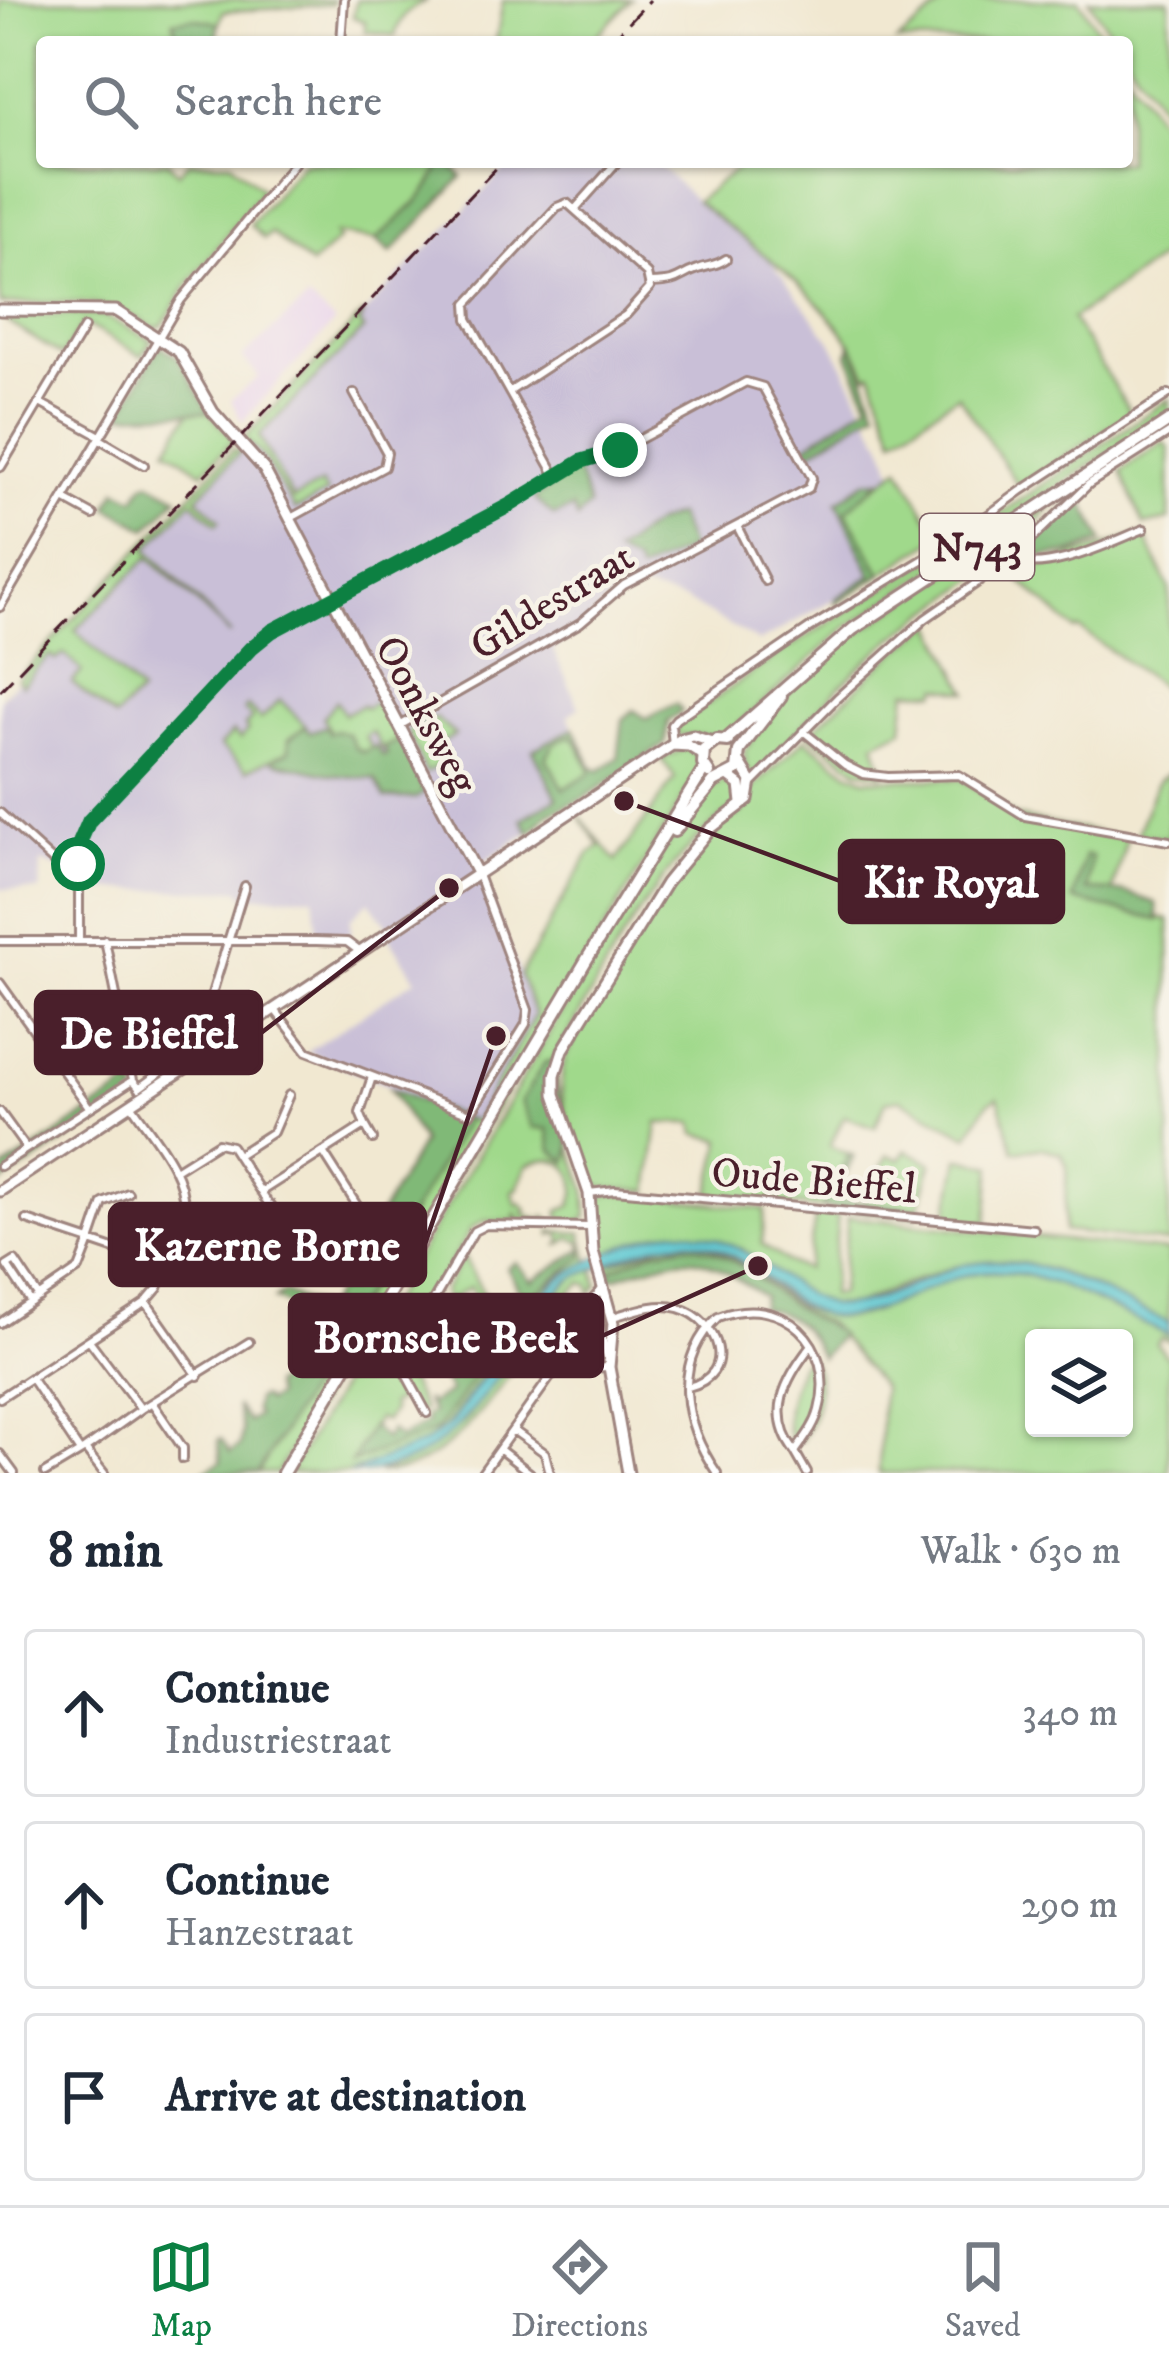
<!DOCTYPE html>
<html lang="en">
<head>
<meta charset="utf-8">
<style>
	body { margin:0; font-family:"IM FELL DW Pica",serif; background:#f6f6f7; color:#1f2937 }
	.controls { position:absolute; right:36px; bottom:36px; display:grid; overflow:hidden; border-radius:12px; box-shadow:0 3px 9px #0004 }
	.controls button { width:108px; height:108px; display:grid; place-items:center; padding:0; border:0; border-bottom:3px solid #e0e1e3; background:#fff; color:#1f2937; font:60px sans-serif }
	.stop { position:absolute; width:36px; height:36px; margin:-27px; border:9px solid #0b8043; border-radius:50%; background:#fff }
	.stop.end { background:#0b8043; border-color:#fff; box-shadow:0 3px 12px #0008 }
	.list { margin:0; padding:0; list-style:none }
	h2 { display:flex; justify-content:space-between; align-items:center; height:156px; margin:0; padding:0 48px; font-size:51px }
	h2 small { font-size:39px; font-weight:400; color:#747a83 }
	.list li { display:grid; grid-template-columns:78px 1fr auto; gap:36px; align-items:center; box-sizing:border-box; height:168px; margin:0 24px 24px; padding:0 24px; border:3px solid #e0e1e3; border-radius:12px }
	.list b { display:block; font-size:45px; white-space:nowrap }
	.list p { margin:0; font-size:39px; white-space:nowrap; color:#747a83 }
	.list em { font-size:39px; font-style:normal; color:#747a83 }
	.icon { flex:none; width:66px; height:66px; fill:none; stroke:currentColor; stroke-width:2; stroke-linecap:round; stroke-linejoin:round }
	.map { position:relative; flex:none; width:1169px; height:1473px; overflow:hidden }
	.search { position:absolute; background:#fff; box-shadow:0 3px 9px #0004; left:36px; right:36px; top:36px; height:132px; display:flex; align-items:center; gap:30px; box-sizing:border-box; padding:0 42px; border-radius:12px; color:#747a83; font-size:45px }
	.sheet { height:732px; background:#fff }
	nav { display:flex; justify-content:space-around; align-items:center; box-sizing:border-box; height:168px; border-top:3px solid #e0e1e3; background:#fff; font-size:33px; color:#747a83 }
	nav a { display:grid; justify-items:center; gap:6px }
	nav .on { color:#0b8043 }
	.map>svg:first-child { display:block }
</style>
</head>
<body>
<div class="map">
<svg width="1169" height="1473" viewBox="0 0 1169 1473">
	<rect width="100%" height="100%" fill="#f7f3e8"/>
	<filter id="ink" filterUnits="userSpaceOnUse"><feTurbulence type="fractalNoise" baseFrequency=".00833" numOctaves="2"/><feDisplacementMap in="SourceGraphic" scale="24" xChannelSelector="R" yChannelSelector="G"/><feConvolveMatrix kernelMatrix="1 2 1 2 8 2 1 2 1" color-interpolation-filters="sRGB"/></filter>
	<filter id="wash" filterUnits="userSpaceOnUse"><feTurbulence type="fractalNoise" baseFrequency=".004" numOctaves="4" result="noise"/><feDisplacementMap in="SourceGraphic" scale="48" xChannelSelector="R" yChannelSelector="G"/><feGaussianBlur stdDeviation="2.7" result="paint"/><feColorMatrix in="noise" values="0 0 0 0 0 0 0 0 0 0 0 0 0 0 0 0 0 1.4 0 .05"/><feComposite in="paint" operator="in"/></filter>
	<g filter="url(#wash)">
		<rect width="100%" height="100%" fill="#f1e8d1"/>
		<path fill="#e9d2ed" d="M308,299L335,322L242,422L231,400L259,377L242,357Z"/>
		<path fill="#c9bfd7" d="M512,162H656L696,201L772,263L831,341L889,457L911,533L910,556L759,642L686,601L625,584L574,635L553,650L579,707L568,716L574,728L533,751L557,799L523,819L529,832L478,866L535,1014L475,1122L307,1051L416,979L391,940L387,924L369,901L351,918V935H318L314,896H246L240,890H79L73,874L41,862L40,891L0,889V699L237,451L259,436L363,330L360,324L364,313Z"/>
		<path fill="#a0d98b" stroke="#757c5b" stroke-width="3" fill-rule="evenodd" d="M0,0H333L332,4L223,12L219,23L192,18L175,35L178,42H42V162H168L178,173L189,162H231L262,190L187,286L162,326L155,328C100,294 63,303 0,304Z
			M356,0H428C410,9 401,14 395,36L365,31V22L353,17Z
			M503,0H631L591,42H496Z
			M949,0H1079L1106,42H897Z
			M1089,0H1169V120L1127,57V42H1117Z
			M1127,73L1169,136V252L1072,319L1131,413L1019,487L958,395L895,438L872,373L867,375C837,300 756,251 696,201L745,162H1127Z
			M303,162H440C434,194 399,218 376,240L335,234L338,240L311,265L271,233L264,239L250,225Z
			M364,313L360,324L364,329L259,436L293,499L322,484L327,493L295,510L262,456L244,438Z
			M77,314L104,316L152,340L142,356L83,323L62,356L0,317Z
			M1169,399V413L847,627L726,736L675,735V727L777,655L956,544Z
			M190,412H209L234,440L203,472L167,448Z
			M1164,442L1169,448V520L1144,525L1121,471Z
			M234,449L240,452L197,498L220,520L217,524L192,501L147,549L231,635L149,557L75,630L140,693L115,718L72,683L82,671L64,654L56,660L50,655L22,685L17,679Z
			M900,467L939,537L882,574L845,510Z
			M1052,503C1013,564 946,596 891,640C842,679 803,727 760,772L752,774L746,768L744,751L790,690L829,653Z
			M1144,534L1169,588V692L1080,629L1075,630L1013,574Z
			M933,623L968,692L939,687L937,692L907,691L903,729L875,743L884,774L858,770L809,734L884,662Z
			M280,700L306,726L289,739V751L247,770L220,746L233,732L240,739L248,730L245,726L252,718L244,710L247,706L261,719Z
			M336,701L344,714L362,705L365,708L374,703L381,705L399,740L382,748L372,732L365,736L372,748L363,752L330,733L323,717Z
			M435,718L455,735L431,749L440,765L426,773L408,733L414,722L418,727Z
			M570,736L576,740L593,771L564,789L546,758L554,744Z
			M805,739L848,772L865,779H962L1017,817L1127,838L1112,892L1087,890L1092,857L1074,899L1169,920V1243L1064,1231L1067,1166L1061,1153L1041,1148L1014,1151L998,1097L988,1103L968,1136L900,1099L886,1101L875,1127L844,1116L830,1146L849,1154L822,1208L709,1197L722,1140L696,1134L694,1123H658L649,1191L595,1186C578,1144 551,1102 566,1055L661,894L717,827L746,809L753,788Z
			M686,748L697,755L701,769L362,1330L345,1326L467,1119L475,1121L535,1015L520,975L589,854L600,846L580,817L616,861L675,778L661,759Z
			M1169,773V839L1137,834L1157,782Z
			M725,780L736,784L739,804C638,875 592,1005 526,1106L548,1129L552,1150L559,1154L571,1148L586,1189L587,1217L579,1222L559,1218V1211L571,1206C587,1173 557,1147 527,1166L517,1189L512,1191L517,1205L521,1203L527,1210L524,1214L545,1221V1216L553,1221L551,1222L518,1221L516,1212L515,1221H484L471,1229L396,1355L423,1410L415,1414L405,1397L390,1405L392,1411L385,1421L377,1418L352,1462L437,1429L533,1295L583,1257L582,1242L571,1238L558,1246L563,1241L558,1232L552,1235V1231L582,1233L589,1262L561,1276L544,1293L443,1430L426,1442L349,1473H289L616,920L660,853L714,785Z
			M906,1150L932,1163L919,1208L863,1203L888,1155L900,1159Z
			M959,1158L992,1166L987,1223L947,1218Z
			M613,1193L765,1209L762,1244L788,1263L806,1269L816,1214L838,1216L831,1295L840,1294L848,1217L1169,1251V1323C1108,1296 1037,1248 967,1264C929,1272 891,1291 854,1305L828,1304L810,1297L742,1249L658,1233L602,1258L598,1198Z
			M675,1240C752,1243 772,1307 829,1317C876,1324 924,1283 969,1274C1038,1260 1107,1310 1169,1335V1341L1161,1338L1157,1344L1169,1359V1473H879L882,1387L829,1324L808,1316L745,1267L715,1251L677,1245L654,1251L606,1272L604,1266ZM1034,1338H1124V1428H1034Z
			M463,1256L492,1309L485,1314L470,1287L453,1297L455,1301L450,1304L443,1292Z
			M593,1269L598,1285L591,1293L589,1285L582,1283L561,1300C516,1359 459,1473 379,1473L404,1463L465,1421L559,1291L576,1276Z
			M810,1358C826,1383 816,1417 801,1441L792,1442C779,1417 791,1388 801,1363Z
			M310,1385L324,1394L277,1473H258Z"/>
		<path fill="#80b977" stroke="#656c51" stroke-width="3" fill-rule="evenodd" d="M192,18L219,23L217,42H178L173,21Z
			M440,162H448L462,177L391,253L376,240C399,218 434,194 440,162Z
			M852,344L877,410L807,454L803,447L869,403L848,354Z
			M160,345L178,357L209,412L121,414Z
			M577,470L589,506L577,519L573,508L554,516L534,498Z
			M881,480L846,511L882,574L836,604V599L872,575L837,502L866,481Z
			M150,482L178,497L147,529L108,507L117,490L135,498L144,484Z
			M1080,496L1103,541L1072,553L1019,559L1040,532Z
			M677,515L690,548L639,572L635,564L615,553L654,524Z
			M676,704L682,711L668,721L665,744L583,799L549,813L530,833L522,819L557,798L533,750L574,728L592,766L599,771L618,758L623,719L634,710L646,719ZM570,736L576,740L592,772L564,789L546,758L554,744Z
			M306,726L310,732L326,726L330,733L336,730L348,734L355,748L363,752L376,746L383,756L387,754L384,748L399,740L425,792L416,798H385L375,779L333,775L274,762L272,759L289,751V739Z
			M1085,855L1092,856L1087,890L1124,892L1156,903L1158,920L1073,900Z
			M555,1061L553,1071L571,1148L567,1162L552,1150L548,1129L533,1128L521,1101L545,1062Z
			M131,1085L138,1093L0,1184V1172Z
			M390,1089L467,1119L346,1325L362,1330L324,1394L310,1386L258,1473H200L221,1462L218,1441L221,1439L230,1453L240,1446L242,1430L236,1406L248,1422L257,1416L254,1410L256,1399L261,1397L267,1402L275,1397L272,1385L286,1377L320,1319L275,1299L284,1293L326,1308L422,1142Z
			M849,1154L854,1156L834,1199L919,1208L918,1216L822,1208Z
			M685,1245C738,1249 766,1291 808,1316C820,1323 829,1324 840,1335L821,1358C809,1330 791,1312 760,1308L763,1296C690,1246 693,1254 610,1279L611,1270L654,1251Z
			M583,1249V1257L533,1295L437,1430L351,1463L371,1426L385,1439L390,1430L399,1438L427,1423L425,1417L432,1413L425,1400L430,1404L450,1392L441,1375L444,1371L451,1374L471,1363L465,1351L467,1345L501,1326L492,1309L520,1292L507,1268L516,1262L532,1281Z"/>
		<path fill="#5cc9d3" stroke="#53747f" stroke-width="3" d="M674,1230C722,1232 751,1255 789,1282C802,1291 814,1300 829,1304C871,1315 933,1267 978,1262C1044,1254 1111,1297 1169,1323V1335C1113,1312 1042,1265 981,1272C931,1278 874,1326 825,1316C803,1311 782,1291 764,1277C706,1233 680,1233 614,1261C600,1268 585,1271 572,1279C555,1290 544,1311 532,1328C482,1396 445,1473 349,1473L426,1442L449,1425L544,1293C569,1266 637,1237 674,1230Z"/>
	</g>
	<g filter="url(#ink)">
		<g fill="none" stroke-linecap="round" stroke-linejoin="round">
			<defs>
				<path id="street" d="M341,42L344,0
					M567,203L647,274L650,288L626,315L509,392L468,319L467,304L557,207Z
					M576,208L617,162
					M651,283C682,282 675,277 698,269C709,265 716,266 726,259
					M509,392L556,476
					M40,403L100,436
					M100,439L144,465
					M1,467L84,328
					M64,499L93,515
					M289,519L384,467L387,453L354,393
					M738,528L765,581
					M1011,559C1044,576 1111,542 1144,529
					M0,607L181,300L295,162
					M803,731L845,765L863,774L888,777L959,775L1025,816L1169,841
					M673,745L671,725L676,719L810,628L947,545L1021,491L1169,394
					M751,785L837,698L925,619L1011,559L1089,484L1169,433
					M0,813L55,863L78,864
					M79,940V842L89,821L251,648L272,631L510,505L582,461L620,450L746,382L763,387L812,478L809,488L624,585L580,623L401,725
					M105,940L133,1080L139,1087
					M0,941H316L347,942L359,951
					M0,983L89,1107
					M275,1010L307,1051L470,1114L526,1024L528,1010L478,875
					M139,1088L196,1046L245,886
					M0,1112L26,1148
					M365,1125L360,1113L372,1077
					M323,1152L358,1207
					M239,1154L273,1132L289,1095
					M0,1166L133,1080
					M175,1170L218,1143L231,1146L302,1256L293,1263
					M262,1191L365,1125L373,1139
					M589,1193L615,1190L1034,1229
					M27,1220L90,1241L103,1203L128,1193
					M223,1235L271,1205
					M31,1302L7,1266L15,1261L39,1297
					M146,1302L198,1376
					M613,1317C634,1311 657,1302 679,1308C719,1320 739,1374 688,1387
					M0,1323L79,1269L90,1241L166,1267
					M89,1340L141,1409L249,1342
					M31,1378L79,1450
					M0,1398L146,1302L158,1288L184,1210C185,1170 152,1136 131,1104
					M153,1404L183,1448V1459
					M427,1413L402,1367L401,1356L474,1231L486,1225L590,1227
					M513,1430L545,1453L550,1473
					M85,1449L141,1409
					M499,1449L530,1473
					M795,1452C766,1414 785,1379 811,1346
					M0,1454L14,1473
					M45,1473L85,1449L104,1473
					M482,1473L556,1369L609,1367L594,1298L603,1288
					M717,1473C683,1424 671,1361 718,1317C782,1292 837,1344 819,1410C815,1426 804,1439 795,1452L807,1473"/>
				<path id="secondary" d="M0,310L116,311L179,352L213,412L264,469L478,875
					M673,745L689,746L703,755
					M728,776L740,785L742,803
					M0,1191L681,739L693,736L712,742
					M628,1473L609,1367L613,1323L593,1252L589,1193L555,1094V1075L563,1050L666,883L710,829L748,800L751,781L740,763"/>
				<path id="primary" d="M726,740L853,629L1169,421
					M739,751L781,696
					M709,773L703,764L704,750L717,740L728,741
					M674,831L714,782L737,770L739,751
					M283,1473L587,959L705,768"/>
			</defs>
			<use href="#street" stroke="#9e847e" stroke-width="12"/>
			<use href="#secondary" stroke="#9e847e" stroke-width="15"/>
			<use href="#primary" stroke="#9e847e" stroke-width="16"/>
			<use href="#street" stroke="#fff" stroke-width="6"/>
			<use href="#secondary" stroke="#fff" stroke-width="9"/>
			<use href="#primary" stroke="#fff" stroke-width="10"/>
			<path stroke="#4a1f2b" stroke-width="3" stroke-dasharray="18 9" stroke-linecap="butt" d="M610,42L650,0
				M0,691L502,162"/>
		</g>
	</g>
	<g fill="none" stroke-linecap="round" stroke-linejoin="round" filter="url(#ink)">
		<path stroke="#0b8043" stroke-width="15" d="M78,864L80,842L89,821L251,648L272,631L510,505L582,461L620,450"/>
	</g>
	<g text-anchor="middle" stroke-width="9" stroke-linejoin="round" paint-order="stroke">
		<rect fill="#f7f3e8" stroke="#7e5f64" stroke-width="3" x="920" y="514" width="114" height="66" rx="9"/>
		<g font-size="39" font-weight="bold" fill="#4a1f2b">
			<text x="977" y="561">N743</text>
		</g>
		<g font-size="42" fill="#4a1f2b" stroke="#f7f3e8">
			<text transform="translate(551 600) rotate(-32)" y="15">Gildestraat</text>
			<text transform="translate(428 714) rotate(62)" y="15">Oonksweg</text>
			<text transform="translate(814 1179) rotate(5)" y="15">Oude Bieffel</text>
		</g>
	</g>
	<path fill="none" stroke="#4a1f2b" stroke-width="4.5" d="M624 801L840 881M449 888L261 1033M496 1036L425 1244M758 1266L602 1336"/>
	<g fill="#4a1f2b" stroke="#f7f3e8" stroke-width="4.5">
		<circle cx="624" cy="801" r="12"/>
		<circle cx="449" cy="888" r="12"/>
		<circle cx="496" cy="1036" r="12"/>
		<circle cx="758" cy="1266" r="12"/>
	</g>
	<g fill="#4a1f2b" stroke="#4a1f2b" stroke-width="4.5">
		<rect x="840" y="841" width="223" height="81" rx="12"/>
		<rect x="36" y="992" width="225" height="81" rx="12"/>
		<rect x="110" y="1204" width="315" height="81" rx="12"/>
		<rect x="290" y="1295" width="312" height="81" rx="12"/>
	</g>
	<g font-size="45" text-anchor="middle" font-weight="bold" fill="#fff">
		<text x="951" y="897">Kir Royal</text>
		<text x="149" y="1048">De Bieffel</text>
		<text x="267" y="1260">Kazerne Borne</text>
		<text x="446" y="1352">Bornsche Beek</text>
	</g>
</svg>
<div class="controls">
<button><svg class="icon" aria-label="layers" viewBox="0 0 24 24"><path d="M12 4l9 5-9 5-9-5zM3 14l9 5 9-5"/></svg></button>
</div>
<div class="stop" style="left:78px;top:864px"></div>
<div class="stop end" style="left:620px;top:450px"></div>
<div class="search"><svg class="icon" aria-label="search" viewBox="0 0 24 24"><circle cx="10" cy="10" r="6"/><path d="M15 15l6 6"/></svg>Search here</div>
</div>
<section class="sheet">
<h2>8 min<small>Walk · 630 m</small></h2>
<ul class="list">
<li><svg class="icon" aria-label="ahead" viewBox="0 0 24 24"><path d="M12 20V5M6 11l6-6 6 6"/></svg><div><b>Continue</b><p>Industriestraat</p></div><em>340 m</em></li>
<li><svg class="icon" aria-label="ahead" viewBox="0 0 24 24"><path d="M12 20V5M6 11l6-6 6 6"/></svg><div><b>Continue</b><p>Hanzestraat</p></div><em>290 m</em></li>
<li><svg class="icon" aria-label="arrive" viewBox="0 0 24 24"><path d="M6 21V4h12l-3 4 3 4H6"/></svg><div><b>Arrive at destination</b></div></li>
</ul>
</section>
<nav>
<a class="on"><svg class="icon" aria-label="map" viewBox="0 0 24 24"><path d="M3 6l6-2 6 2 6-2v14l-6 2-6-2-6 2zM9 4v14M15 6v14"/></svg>Map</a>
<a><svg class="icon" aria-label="directions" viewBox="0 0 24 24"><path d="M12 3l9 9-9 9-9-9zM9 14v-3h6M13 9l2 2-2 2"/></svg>Directions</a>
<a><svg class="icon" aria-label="saved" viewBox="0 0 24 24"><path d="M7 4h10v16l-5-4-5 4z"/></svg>Saved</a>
</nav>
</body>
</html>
